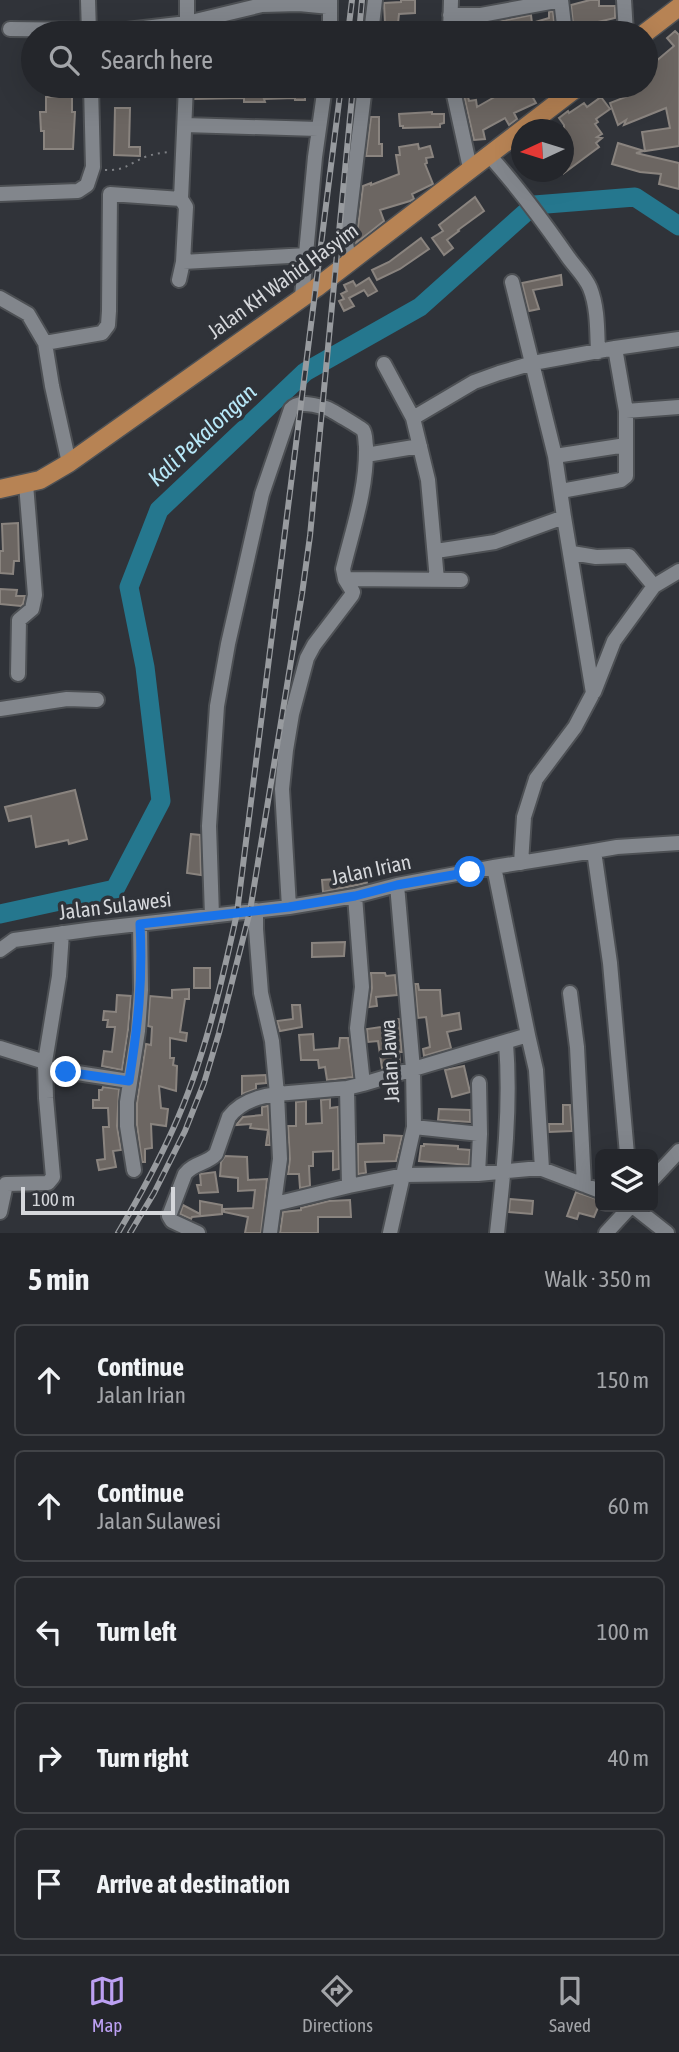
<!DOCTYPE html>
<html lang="en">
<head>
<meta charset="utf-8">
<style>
	body { margin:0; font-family:"Asap Condensed",sans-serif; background:#303237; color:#f1f3f6 }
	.controls { position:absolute; right:21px; bottom:21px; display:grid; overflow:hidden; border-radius:10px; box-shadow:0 7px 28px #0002 }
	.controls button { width:63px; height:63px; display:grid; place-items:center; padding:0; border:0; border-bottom:2px solid #414347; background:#24262b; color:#f1f3f6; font:35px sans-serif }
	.compass { position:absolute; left:511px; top:119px; width:63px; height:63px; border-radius:50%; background:#24262b; box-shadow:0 7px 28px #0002; rotate:266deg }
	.scale { position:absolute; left:21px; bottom:18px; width:154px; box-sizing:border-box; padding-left:7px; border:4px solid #d5d7db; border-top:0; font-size:19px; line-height:24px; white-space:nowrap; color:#d5d7db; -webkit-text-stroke:5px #303339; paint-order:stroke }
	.stop { position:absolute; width:21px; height:21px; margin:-16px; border:5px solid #1a73e8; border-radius:50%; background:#fff }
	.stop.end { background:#1a73e8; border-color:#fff; box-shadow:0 2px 7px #0008 }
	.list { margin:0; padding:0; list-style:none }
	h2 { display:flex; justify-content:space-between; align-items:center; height:91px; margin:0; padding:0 28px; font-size:30px }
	h2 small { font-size:23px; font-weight:400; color:#a3a5a9 }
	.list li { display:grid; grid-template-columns:46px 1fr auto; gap:21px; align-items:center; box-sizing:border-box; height:112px; margin:0 14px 14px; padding:0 14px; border:2px solid #414347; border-radius:10px }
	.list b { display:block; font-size:26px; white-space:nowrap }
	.list p { margin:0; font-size:23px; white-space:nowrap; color:#a3a5a9 }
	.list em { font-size:23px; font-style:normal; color:#a3a5a9 }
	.icon { flex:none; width:38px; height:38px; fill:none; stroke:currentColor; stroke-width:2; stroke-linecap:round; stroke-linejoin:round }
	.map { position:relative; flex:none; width:679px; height:1233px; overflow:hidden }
	.search { position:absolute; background:#24262b; box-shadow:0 7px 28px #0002; left:21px; right:21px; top:21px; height:77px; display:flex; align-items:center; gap:18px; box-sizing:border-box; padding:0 24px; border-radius:38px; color:#a3a5a9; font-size:26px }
	.sheet { height:721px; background:#24262b }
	nav { display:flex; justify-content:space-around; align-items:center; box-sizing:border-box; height:98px; border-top:2px solid #414347; background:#24262b; font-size:19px; color:#a3a5a9 }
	nav a { display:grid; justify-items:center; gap:4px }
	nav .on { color:#bca0f2 }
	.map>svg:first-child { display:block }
</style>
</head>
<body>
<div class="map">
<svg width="679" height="1233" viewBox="0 0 679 1233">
	<rect width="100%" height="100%" fill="#303339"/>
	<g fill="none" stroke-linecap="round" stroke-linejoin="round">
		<path stroke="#25778e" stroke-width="19" d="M0,914L115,889L161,801L145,667L129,587L159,510L305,372L420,307L534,205L635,197L679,226"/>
	</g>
	<path fill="#6c6662" stroke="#8a847f" stroke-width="2" d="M401,0H415V13L399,14L397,33H381L382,22L385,23L384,3L401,2Z
		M590,0H599V6H615V18L576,27V33H574L571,5Z
		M553,11L555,33H492V25H497V22L531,15L532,23L549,18V12Z
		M675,31L679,35V146L645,151L642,132L670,128L666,108L624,125L626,120L618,125L610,103L638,92L636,86H646V49L655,62L674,46L667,38Z
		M196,86H305V100H295V98L264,99L265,102H244V98L195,99Z
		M504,86H542L544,92L532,96L536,103L514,113L517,119L509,125L505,118L483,130L485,139L474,140L462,87H466L469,101L476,100L477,107L505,91Z
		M72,96V112H75L73,149H44V131H41L40,112H46V97Z
		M601,97L610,109L596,119L598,122L595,124L602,134L597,137L602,138L596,143L599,147L564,173V125L559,118L568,111L569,113L584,103L587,107Z
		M115,108H130L129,147H140V156L114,155Z
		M432,112V114H444V123L440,124V127L403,128V126H400L399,114Z
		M371,117H379V144H382V156H366Z
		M618,143L644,151L636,153L679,163V189L659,184L661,174L640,172L612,164Z
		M418,144L419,149L430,146L433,157L426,158L427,163L425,164L433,184L412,194L414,199L410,201L380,210L384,221L356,243L363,186L371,183V185L399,174L396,155H400L399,147Z
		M475,197L484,211L458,230L459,231L447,240L453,248L444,255L432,238L443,231L439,225Z
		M421,238L429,249L400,269L377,280L372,270L389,262Z
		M561,275L562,285L533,290L539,309L529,311L522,283Z
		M369,278L377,291L368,296L364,290L349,298L354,306L344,311L339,301L344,299L341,294L347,291L344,285L353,281L356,286Z
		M18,523L19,561H14L13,574L0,573V551H3L2,524Z
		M0,589L17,590L16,596H25L23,604L21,606L0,604Z
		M75,790L87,839L69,844L68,840L36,847L31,816L9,821L5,807Z
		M191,834L200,835L201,875L187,873Z
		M349,878V880H366L367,883L323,892L322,880Z
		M345,942L344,956L312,957V943Z
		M194,968H210V988H194Z
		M371,973H385L386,976L395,975L397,995L376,997L377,1006L369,1007L372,988Z
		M415,984H418L419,990H440L442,1016L459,1013L461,1029L447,1032L451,1048L424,1056L423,1049L430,1047L426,1017L418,1018Z
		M189,989V999H185L180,1032L187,1033L186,1041L170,1038V1058H174L173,1065L177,1066L176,1091L159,1086L161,1108L168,1109L166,1126L151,1124L152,1148L145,1149V1162H142L137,1125V1103L146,1044L151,1045L152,1027L148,1026L150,996L172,998V990Z
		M117,995L131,996L128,1030L122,1070L102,1066L104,1051L112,1052L115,1027H107L108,1020H103L104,1011L116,1012Z
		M292,1005H300L302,1027L280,1031L277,1021L293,1019Z
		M399,1019L402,1052H399L400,1063L382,1068L378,1041L368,1042L367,1029L388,1026V1020Z
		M313,1034L314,1050L339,1048L340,1038H348L353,1077L327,1080L325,1067L319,1068L318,1060H301L299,1035Z
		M464,1066L470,1092L452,1097L445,1070Z
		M266,1075V1083L256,1084V1089L242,1094V1076Z
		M103,1087L119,1089L117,1126L121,1150L113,1151L116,1167L99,1170L97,1160L105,1159L103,1127H109L108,1108H93V1100H99V1090H102Z
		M330,1099V1108L338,1107L339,1169L333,1170V1151L313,1152V1166H309L310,1186L300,1188L299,1174H288L290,1159L288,1126H296V1102L306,1101V1124L322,1123L321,1100Z
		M563,1105H570L572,1131L549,1132V1124H563Z
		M268,1106L270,1145H266L268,1130L250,1128L251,1124L236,1125L243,1117L262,1115V1107Z
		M439,1109L470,1110V1122L438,1120Z
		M384,1135L402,1136L396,1161L365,1162L366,1173L358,1174V1144L384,1143Z
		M424,1144L458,1146V1149L470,1150L469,1165L419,1161L421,1146H424Z
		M225,1156L247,1157L248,1180L267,1179L261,1233H245L248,1217L224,1212V1209L253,1208L255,1190L238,1191V1178L220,1176L221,1162Z
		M215,1172L218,1192L199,1193L197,1185H201L200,1174Z
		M576,1192L600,1200V1205H599L594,1217L579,1213L577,1219L567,1216Z
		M510,1199L533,1201L532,1214L509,1212Z
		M350,1200L351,1217H318V1233H280L283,1212L301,1210V1208L329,1201Z
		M200,1201L222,1205V1214L192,1217L191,1219L180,1214L183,1205L200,1214Z"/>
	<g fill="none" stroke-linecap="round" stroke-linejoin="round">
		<defs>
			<path id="minor" d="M88,0L89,33
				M561,0L565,33
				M624,0L626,33
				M450,15H481L561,0
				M10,29L89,30
				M101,33L187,23L262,5L299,4L330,7
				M187,33V0
				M330,33V0
				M371,33L375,0
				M450,33L451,0
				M452,86L470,168
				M185,125L318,129
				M488,154C518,187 543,221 568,257C575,267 585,276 590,288C598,308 597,331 598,352
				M0,194L78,191L87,185L93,167L91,86
				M181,199L186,86
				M352,259L348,253L346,244L365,86
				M179,280L183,262
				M302,297L315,157L325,86
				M0,298L28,314L45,343
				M615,348L626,411L679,407
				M384,364L413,418
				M366,455L420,446
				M555,456L626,445
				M69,463L52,386L45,343L102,333L108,325L109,311L110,194L181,199L186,207L183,262L307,255
				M561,491L621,480L626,476V411
				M436,551L495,542L564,517L555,456L512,282
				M572,553L596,557L629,556L654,586
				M345,579L461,580
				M437,580L428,480L413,418L474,382L499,373L533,363L615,348L679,339
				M18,674L19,620L32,609L35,595L26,484
				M594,692L614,641L654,586L679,571
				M0,709L67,699L97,700
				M594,851L610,963L627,1154
				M521,863L524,817L536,779L575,727L593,693L564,517
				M355,896L362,987L357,1028L363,1084
				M212,916L209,826L217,706L228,644L262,494L291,409C298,400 315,405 326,408C330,409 361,428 363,430C366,435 365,441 366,446C367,489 353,528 343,569L345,579L353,592L352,595L314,645L307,658L292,714L286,750L282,789L289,907
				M0,950L14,940L94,929L289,907L355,896L397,885L494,867L594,851L617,847L679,843
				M570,993L577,1047L584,1185
				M528,1035L536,1070L542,1169
				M0,1048L45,1062
				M45,1068L129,1081
				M347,1088L349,1186L404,1175L478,1174L529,1169H542L600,1191
				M414,1127L480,1134
				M134,1170L127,1126V1102L138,1031L141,990L140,924
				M478,1174L480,1134L479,1083
				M653,1179L679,1151
				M275,1204L349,1186
				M634,1207L667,1233
				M0,1212L6,1184L48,1183L53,1177L46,1098L45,1062L59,976L62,933
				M198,1233L172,1221L169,1216L185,1174C193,1163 207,1164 216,1154L229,1117C240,1102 260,1096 277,1094L272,1041L261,993L256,929V910
				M270,1233L280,1159L277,1094L347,1088L363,1084L528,1035L494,867
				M390,1233L414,1127L413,1069L397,885
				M497,1233C504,1170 511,1106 506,1043
				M606,1233L630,1207"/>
			<path id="major" d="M645,33L679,7
				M0,489L40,480L69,463L316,288L579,86"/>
		</defs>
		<use href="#minor" stroke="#4d5054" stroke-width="18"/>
		<use href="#major" stroke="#4d5054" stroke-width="21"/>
		<path stroke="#7e8085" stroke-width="2" stroke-dasharray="2 5" stroke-linecap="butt" d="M105,170C124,171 129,164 145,157C153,154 161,153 169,152"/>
		<use href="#minor" stroke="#82868c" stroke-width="14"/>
		<use href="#major" stroke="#b78354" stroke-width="18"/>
		<defs>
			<path id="rail" d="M348,33L352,0
				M359,33L362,0
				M118,1233C138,1199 157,1165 173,1129C204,1061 221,986 237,913L341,86
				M130,1233L154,1193L185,1131L204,1083L219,1033L250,911L302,594L310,536L353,86"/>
		</defs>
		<use href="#rail" stroke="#989b9f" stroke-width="6"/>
		<use href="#rail" stroke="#303339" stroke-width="3.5" stroke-dasharray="10" stroke-linecap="butt"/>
	</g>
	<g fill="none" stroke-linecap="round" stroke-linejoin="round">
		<path stroke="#1a73e8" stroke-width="9" d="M66,1072L129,1081C138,1025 143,981 140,924L289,907L355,896L397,885L470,872"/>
	</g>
	<g text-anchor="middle" stroke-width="7" stroke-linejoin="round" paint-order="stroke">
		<g font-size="21" fill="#d5d7db" stroke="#303339">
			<text transform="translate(283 281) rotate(-36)" y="7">Jalan KH Wahid Hasyim</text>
			<text transform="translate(371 870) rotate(-12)" y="7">Jalan Irian</text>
			<text transform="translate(115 906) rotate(-7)" y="7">Jalan Sulawesi</text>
			<text transform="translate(390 1061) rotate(-93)" y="7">Jalan Jawa</text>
		</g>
		<g font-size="23" font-style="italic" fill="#b8e8f8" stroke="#303339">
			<text transform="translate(202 435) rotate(-43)" y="8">Kali Pekalongan</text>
		</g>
	</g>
</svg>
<div class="controls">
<button><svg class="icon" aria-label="layers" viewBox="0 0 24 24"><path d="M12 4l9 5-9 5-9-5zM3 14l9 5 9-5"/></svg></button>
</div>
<svg class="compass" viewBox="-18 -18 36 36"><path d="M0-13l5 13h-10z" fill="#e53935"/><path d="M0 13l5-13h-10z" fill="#a3a5a9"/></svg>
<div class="scale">100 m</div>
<div class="stop" style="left:470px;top:872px"></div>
<div class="stop end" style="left:66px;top:1072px"></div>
<div class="search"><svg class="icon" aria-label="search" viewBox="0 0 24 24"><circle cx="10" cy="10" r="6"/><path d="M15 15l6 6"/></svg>Search here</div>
</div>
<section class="sheet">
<h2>5 min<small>Walk · 350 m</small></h2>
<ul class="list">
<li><svg class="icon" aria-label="ahead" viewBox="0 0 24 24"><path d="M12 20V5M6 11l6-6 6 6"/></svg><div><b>Continue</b><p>Jalan Irian</p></div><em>150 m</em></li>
<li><svg class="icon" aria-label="ahead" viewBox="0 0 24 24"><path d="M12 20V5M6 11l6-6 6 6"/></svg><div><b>Continue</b><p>Jalan Sulawesi</p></div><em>60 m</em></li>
<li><svg class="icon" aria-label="left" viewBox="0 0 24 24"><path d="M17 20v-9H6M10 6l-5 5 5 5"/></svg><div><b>Turn left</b></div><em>100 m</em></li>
<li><svg class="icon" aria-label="right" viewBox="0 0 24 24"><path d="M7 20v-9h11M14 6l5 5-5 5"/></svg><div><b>Turn right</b></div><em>40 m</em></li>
<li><svg class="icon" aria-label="arrive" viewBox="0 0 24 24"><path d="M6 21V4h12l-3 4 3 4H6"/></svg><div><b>Arrive at destination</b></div></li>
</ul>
</section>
<nav>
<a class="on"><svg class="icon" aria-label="map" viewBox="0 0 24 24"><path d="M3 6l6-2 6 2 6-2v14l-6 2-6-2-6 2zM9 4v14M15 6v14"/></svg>Map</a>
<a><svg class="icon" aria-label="directions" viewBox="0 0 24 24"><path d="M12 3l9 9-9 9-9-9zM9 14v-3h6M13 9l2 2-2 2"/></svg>Directions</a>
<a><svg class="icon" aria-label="saved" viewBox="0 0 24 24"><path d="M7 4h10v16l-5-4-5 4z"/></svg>Saved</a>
</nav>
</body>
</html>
